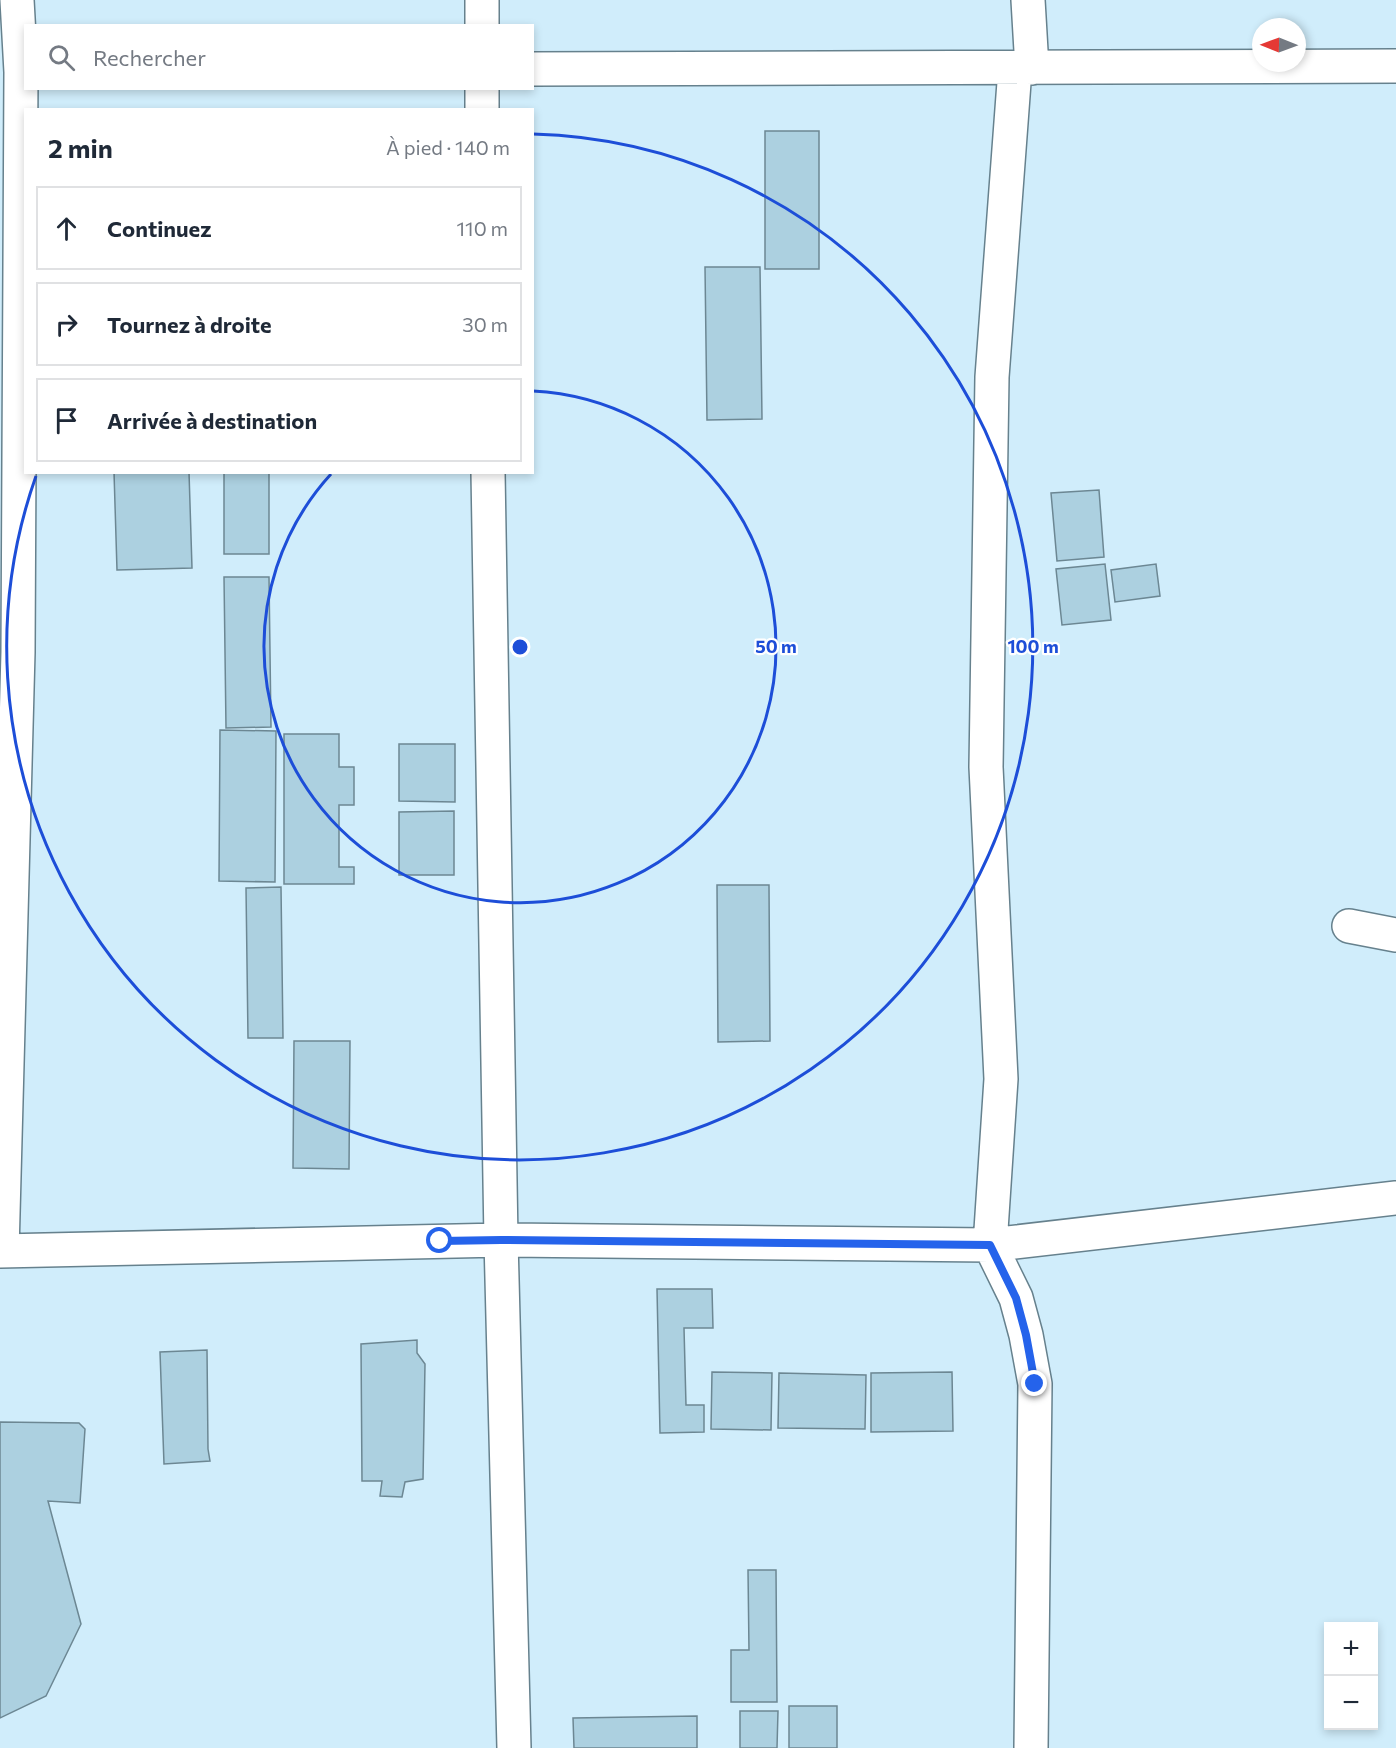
<!DOCTYPE html>
<html lang="fr">
<head>
<meta charset="utf-8">
<style>
	body { margin:0; font-family:Commissioner,sans-serif; background:#f2f2f3; color:#1f2937 }
	.controls { position:absolute; right:18px; bottom:18px; display:grid; overflow:hidden; border-radius:0px; box-shadow:0 3px 9px #0003 }
	.controls button { width:54px; height:54px; display:grid; place-items:center; padding:0; border:0; border-bottom:2px solid #e0e1e3; background:#fff; color:#1f2937; font:30px sans-serif }
	.compass { position:absolute; left:1252px; top:18px; width:54px; height:54px; border-radius:50%; background:#fff; box-shadow:0 3px 9px #0003; rotate:271deg }
	.stop { position:absolute; width:18px; height:18px; margin:-14px; border:4px solid #2563eb; border-radius:50%; background:#fff }
	.stop.end { background:#2563eb; border-color:#fff; box-shadow:0 2px 6px #0008 }
	.list { margin:0; padding:0; list-style:none }
	h2 { display:flex; justify-content:space-between; align-items:center; height:78px; margin:0; padding:0 24px; font-size:26px }
	h2 small { font-size:20px; font-weight:400; color:#747a83 }
	.list li { display:grid; grid-template-columns:39px 1fr auto; gap:18px; align-items:center; box-sizing:border-box; height:84px; margin:0 12px 12px; padding:0 12px; border:2px solid #e0e1e3; border-radius:0px }
	.list b { display:block; font-size:22px; white-space:nowrap }
	.list em { font-size:20px; font-style:normal; color:#747a83 }
	.icon { flex:none; width:33px; height:33px; fill:none; stroke:currentColor; stroke-width:2; stroke-linecap:round; stroke-linejoin:round }
	.map { position:relative; flex:none; width:1396px; height:1748px; overflow:hidden }
	.search { position:absolute; background:#fff; box-shadow:0 3px 9px #0003; left:24px; top:24px; width:510px; height:66px; display:flex; align-items:center; gap:15px; box-sizing:border-box; padding:0 21px; border-radius:0px; color:#747a83; font-size:22px }
	.panel { position:absolute; background:#fff; box-shadow:0 3px 9px #0003; left:24px; top:108px; width:510px; height:366px; border-radius:0px }
	.map>svg:first-child { display:block }
</style>
</head>
<body>
<div class="map">
<svg width="1396" height="1748" viewBox="0 0 1396 1748">
	<rect width="100%" height="100%" fill="#d0edfb"/>
	<path fill="#acd0e0" stroke="#6c8793" stroke-width="1.5" d="M765,131H819V269H765Z
		M705,267H760L762,419L707,420Z
		M114,472H189L192,568L117,570Z
		M224,472H269V554H224Z
		M1099,490L1104,557L1057,561L1051,493Z
		M1105,564L1111,620L1062,625L1056,569Z
		M1156,564L1160,596L1115,602L1111,570Z
		M224,577H269L271,727L226,728Z
		M220,730L276,731L275,882L219,881Z
		M284,734H339V767H354V805H339V867H354V884H284Z
		M399,744H455V802L399,801Z
		M454,811V875H399V812Z
		M717,885H769L770,1041L718,1042Z
		M281,887L283,1038H248L246,888Z
		M294,1041H350L349,1169L293,1168Z
		M657,1289H712L713,1328H684L686,1405H704V1432L660,1433Z
		M417,1340V1353L425,1364L423,1479L405,1482L402,1497L380,1496L382,1481H362L361,1344Z
		M207,1350L208,1449L210,1461L164,1464L160,1352Z
		M712,1372L772,1373L771,1430L711,1429Z
		M952,1372L953,1431L871,1432V1373Z
		M779,1373L866,1375L865,1429L778,1428Z
		M0,1422L79,1423L85,1429L80,1503L48,1501L81,1624L46,1696L0,1718Z
		M748,1570H776L777,1702H731V1650H749Z
		M789,1706H837V1748H789Z
		M740,1711H778L777,1748H740Z
		M697,1716V1748H574L573,1718Z"/>
	<g fill="none" stroke-linecap="round" stroke-linejoin="round">
		<defs>
			<path id="minor" d="M1028,0L1032,68
				M482,26V0
				M532,69L1396,66
				M1015,69L992,377L986,767L1001,1079L990,1245L1016,1298L1026,1335L1035,1384L1031,1748
				M482,88V110
				M488,472L501,1240L514,1748
				M1349,926L1396,935
				M0,1251L501,1240L990,1245L1396,1198
				M2,1251L18,652L21,72L17,0"/>
		</defs>
		<use href="#minor" stroke="#66818d" stroke-width="36"/>
		<use href="#minor" stroke="#fff" stroke-width="33"/>
	</g>
	<g fill="none" stroke-linecap="round" stroke-linejoin="round">
		<path stroke="#2563eb" stroke-width="8" d="M440,1241L501,1240L990,1245L1016,1298L1026,1335L1035,1384"/>
	</g>
	<g fill="none" stroke="#1d4ed8" stroke-width="3">
		<path d="M533 391A256 256 0 1 1 331 474"/>
		<path d="M533 134A513 513 0 1 1 36 476"/>
	</g>
	<circle cx="520" cy="647" r="9" fill="#1d4ed8" stroke="#fff" stroke-width="3"/>
	<g font-size="18" text-anchor="middle" font-weight="bold" fill="#1d4ed8" stroke="#fff" stroke-width="4.5" stroke-linejoin="round" paint-order="stroke">
		<text x="776" y="653">50 m</text>
		<text x="1033" y="653">100 m</text>
	</g>
</svg>
<div class="controls">
<button>+</button>
<button>−</button>
</div>
<svg class="compass" viewBox="-18 -18 36 36"><path d="M0-13l5 13h-10z" fill="#e53935"/><path d="M0 13l5-13h-10z" fill="#747a83"/></svg>
<div class="stop" style="left:440px;top:1241px"></div>
<div class="stop end" style="left:1035px;top:1384px"></div>
<div class="search"><svg class="icon" aria-label="search" viewBox="0 0 24 24"><circle cx="10" cy="10" r="6"/><path d="M15 15l6 6"/></svg>Rechercher</div>
<section class="panel">
<h2>2 min<small>À pied · 140 m</small></h2>
<ul class="list">
<li><svg class="icon" aria-label="ahead" viewBox="0 0 24 24"><path d="M12 20V5M6 11l6-6 6 6"/></svg><div><b>Continuez</b></div><em>110 m</em></li>
<li><svg class="icon" aria-label="right" viewBox="0 0 24 24"><path d="M7 20v-9h11M14 6l5 5-5 5"/></svg><div><b>Tournez à droite</b></div><em>30 m</em></li>
<li><svg class="icon" aria-label="arrive" viewBox="0 0 24 24"><path d="M6 21V4h12l-3 4 3 4H6"/></svg><div><b>Arrivée à destination</b></div></li>
</ul>
</section>
</div>
</body>
</html>
